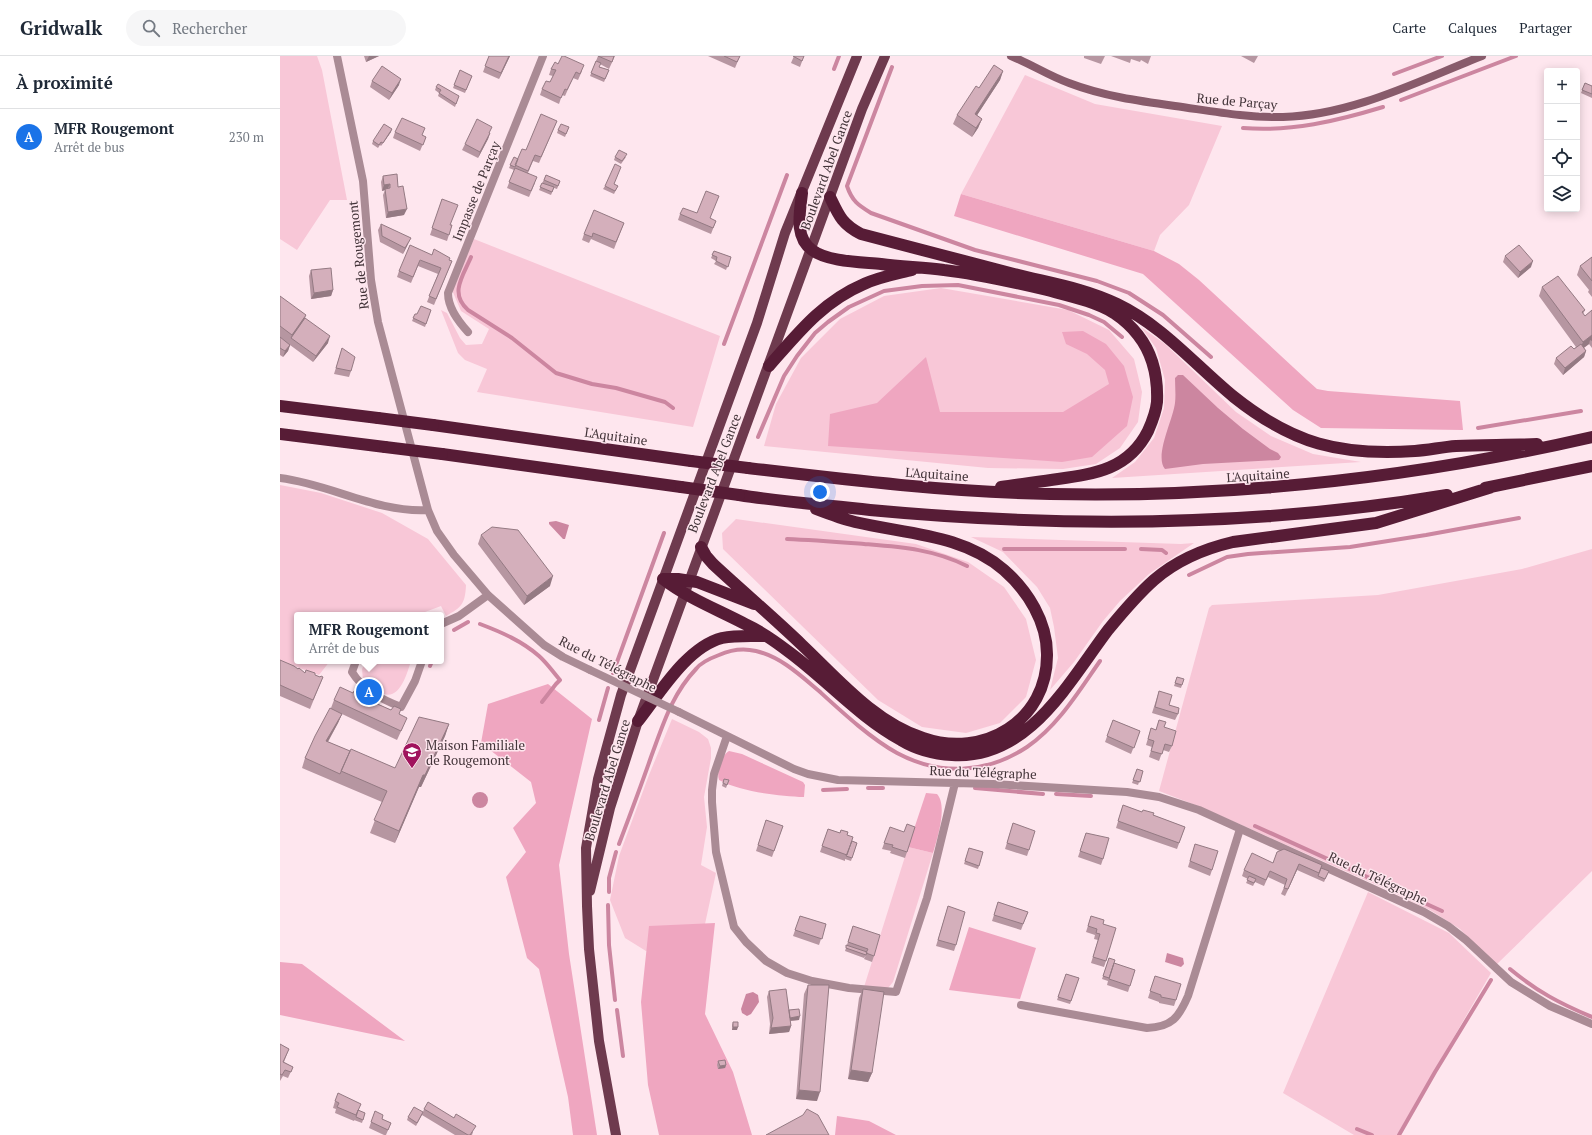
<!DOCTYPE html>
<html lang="fr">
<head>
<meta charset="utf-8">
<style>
	body { margin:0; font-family:"PT Serif",serif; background:#f6f6f7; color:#1f2937 }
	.controls { position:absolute; right:12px; top:12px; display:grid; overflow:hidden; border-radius:4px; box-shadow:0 2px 10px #0003 }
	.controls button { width:36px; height:36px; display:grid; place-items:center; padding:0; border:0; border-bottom:1px solid #e0e1e3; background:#fff; color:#1f2937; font:20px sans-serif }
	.you { position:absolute; left:540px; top:436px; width:14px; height:14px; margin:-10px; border:3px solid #fff; border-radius:50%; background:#1a73e8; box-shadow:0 0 0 6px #1a73e833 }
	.badge { display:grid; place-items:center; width:26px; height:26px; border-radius:50%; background:#1a73e8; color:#fff; font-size:13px; font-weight:700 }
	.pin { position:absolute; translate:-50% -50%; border:2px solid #fff; box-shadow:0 1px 4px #0006 }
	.popup { position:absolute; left:14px; top:556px; width:150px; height:52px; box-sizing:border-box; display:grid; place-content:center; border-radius:4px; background:#fff; filter:drop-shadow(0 1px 3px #0005); font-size:13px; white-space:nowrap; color:#747a83 }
	.popup b { font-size:15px; color:#1f2937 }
	.popup::after { content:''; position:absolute; left:50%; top:100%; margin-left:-8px; border:8px solid transparent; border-top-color:#fff }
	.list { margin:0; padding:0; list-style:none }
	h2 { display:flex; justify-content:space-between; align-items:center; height:52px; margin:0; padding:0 16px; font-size:17px }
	h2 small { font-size:13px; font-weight:400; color:#747a83 }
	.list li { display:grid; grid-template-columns:26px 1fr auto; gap:12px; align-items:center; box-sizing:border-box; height:56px; padding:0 16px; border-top:1px solid #e0e1e3 }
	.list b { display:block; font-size:15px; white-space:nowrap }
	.list p { margin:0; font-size:13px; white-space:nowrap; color:#747a83 }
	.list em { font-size:13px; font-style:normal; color:#747a83 }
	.icon { flex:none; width:22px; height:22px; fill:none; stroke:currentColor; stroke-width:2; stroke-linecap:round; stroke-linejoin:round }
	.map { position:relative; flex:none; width:1312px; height:1079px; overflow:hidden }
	header { display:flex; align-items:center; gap:24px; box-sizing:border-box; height:56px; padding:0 20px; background:#fff; border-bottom:1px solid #e0e1e3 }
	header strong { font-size:19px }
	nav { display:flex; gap:22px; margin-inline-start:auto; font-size:14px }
	.search { width:280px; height:36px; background:#f6f6f7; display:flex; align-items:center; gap:10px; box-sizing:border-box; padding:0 14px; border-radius:22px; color:#747a83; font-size:15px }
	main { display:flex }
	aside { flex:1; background:#fff }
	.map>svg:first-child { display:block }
</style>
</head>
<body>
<header>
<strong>Gridwalk</strong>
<div class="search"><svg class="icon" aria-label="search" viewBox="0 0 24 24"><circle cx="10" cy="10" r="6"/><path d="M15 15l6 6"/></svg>Rechercher</div>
<nav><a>Carte</a><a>Calques</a><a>Partager</a></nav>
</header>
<main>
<aside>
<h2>À proximité<small></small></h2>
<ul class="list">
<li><span class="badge">A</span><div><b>MFR Rougemont</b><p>Arrêt de bus</p></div><em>230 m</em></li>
</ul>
</aside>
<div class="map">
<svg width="1312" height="1079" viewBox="0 0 1312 1079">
	<rect width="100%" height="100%" fill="#fee6ee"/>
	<path fill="#f8c7d7" d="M0,0H37L42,14L67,144H50L17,194L0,183Z
		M745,19L815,48L942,70L909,149L880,179L874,195L681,138Z
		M194,183L440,280L413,371L197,336L207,313L185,304L178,297L161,254L167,257L180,282L186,289L202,288L209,273L181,255L172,234Z
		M661,232L788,254L829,274L854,303L862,336L858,366L840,392L816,408L783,413L708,412L484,390L496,348L521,302L560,263L604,240Z
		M861,271L885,288L956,356L991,380L1033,398L1081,406L832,422L855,406L874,382L884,352L885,324L876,292Z
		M0,429L41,437L102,457L148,483L186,529C185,548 182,551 166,560L161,550L137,559H17V605H50L39,619L0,605Z
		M456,463L636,488L688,506L724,531L746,563L756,604L746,641L720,667L686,677L642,671L598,644L443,493L442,477Z
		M691,481L901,488L914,487L869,518L840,545L823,565L794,606L770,634L778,602L774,571L770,552L757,531L723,496Z
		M1312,493V815L1215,910L1180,873L1150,854L1106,833L923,752L879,735L929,552L932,549L1098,539L1242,513Z
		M86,605H131C127,617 120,646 101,637C95,634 89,628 83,624L82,613Z
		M392,663L419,676L428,683L431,692V702L424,741L427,771L421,809L436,817L425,868L366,895L345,882L330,844L339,800L369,719Z
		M628,791L653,797L613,926L608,932L584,931Z
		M1088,836L1169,877L1211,917L1117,1079H1074L1003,1037Z"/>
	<path fill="#efa6c0" d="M681,138L874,195L899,208L919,224L1027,324L1037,333L1048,335L1180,345L1183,374L1041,372L1013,354L863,218L674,160Z
		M803,275L826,288L844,310L853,341L847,370L812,401L782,406L548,390L550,358L597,347L646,301L660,356H783L829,328L825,314L807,298L786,288L782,276Z
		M268,628L312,663L279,809L289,898L317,1079H293L288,1041L259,913L247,902L226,821L246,796L233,772L256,747L251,726L201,687L208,648Z
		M449,695L462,698L523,726L525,729L524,741C499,740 461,736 439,724C436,715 441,700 449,695Z
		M646,737L657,738C668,750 657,783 653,797L628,791Z
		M435,867L425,958L453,1016L472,1079H379L368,1029L361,946L369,870Z
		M689,871L756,892L740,943L669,934Z
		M0,906L22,908L125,985L0,959Z
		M557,1060L589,1065L616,1079H555Z"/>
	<path fill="#cc86a0" d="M898,319H903L938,352L963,373L990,393L998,397L1001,401L999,404L923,408L885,413C874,400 893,364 895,347C896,339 895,330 895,322Z
		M276,465L289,469L285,483H283L269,468V466Z
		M192 744a8 8 0 1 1 16 0a8 8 0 1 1-16 0Z
		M887,897L903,902L904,908L901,911L885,906Z
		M473,936L478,939L479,946L471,958L467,960L462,957L461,953L466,938Z"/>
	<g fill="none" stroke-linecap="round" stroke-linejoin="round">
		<path stroke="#cc86a0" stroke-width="4" d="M612,11L567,130C572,145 578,149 591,157L695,194L817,225L849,237L883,259L931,301
			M554,13L559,0
			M1114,18L1162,0
			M1121,44L1236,0
			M963,72C1011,76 1057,65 1103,51
			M191,201C183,220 169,237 188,254L232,282L276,317L312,328L336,332L385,346L393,352
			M444,288L507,119
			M1198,372L1301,355
			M478,381L504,320L517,300L535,277L548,266L569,251L604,235L642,230L678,229L779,249L809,259L824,266L842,281
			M507,483C533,484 558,486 584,488C621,491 653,493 687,510
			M724,493H845
			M861,493L882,494L886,497
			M909,519L947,501L968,498L1070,491L1146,479L1239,462
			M200,568C221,576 242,585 259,600C267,607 273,616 280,624L276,628L262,646
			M174,574L188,566
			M150,610L152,605
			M333,617L384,477
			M319,664L328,632
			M588,732H603
			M695,732L763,738
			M543,734L567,733
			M776,738L811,740
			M975,770L1162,855
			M339,788C350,759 361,730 371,701C383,669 392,638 416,613C421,606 431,602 439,599C450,594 464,592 476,595C501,601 520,619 539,635C562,656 590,682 617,697C660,720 706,718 747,691C778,670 799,635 820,605
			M329,836V822L336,796
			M328,849L329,889L335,944
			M1230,913C1258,936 1279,947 1312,961
			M337,954L343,1000
			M1077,1073L1092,1079
			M1119,1079L1155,1016L1211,924"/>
		<path stroke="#aa8b95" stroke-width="8" d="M57,0L83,125L91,224L98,266L148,454L157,475L174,499L208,539L264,589L283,601L310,614
			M188,276C178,265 168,252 168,237L263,0
			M0,422C50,428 97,457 148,454
			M161,568L179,560L208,539
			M76,605L72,616C83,634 101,643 121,651L135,625L142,605
			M399,656L514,713L528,718L558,724L713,728L847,736L879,741L919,754L1144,856L1168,870L1186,884L1231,926L1270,950L1312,968
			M447,680L434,718L432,734V746L436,796L454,871L466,886L486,905L507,917L532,925L569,932L616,936L647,842L675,727
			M741,949L867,972C892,971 899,961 908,940L960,773"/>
		<path stroke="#885b6b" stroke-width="8" d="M731,0C751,8 769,20 789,27C823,40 859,45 895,50C931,55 967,62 1003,61C1073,59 1138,25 1202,0"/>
		<path stroke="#6e3a4e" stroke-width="10" d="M310,835L330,752L358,665L582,53L605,0
			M336,1079L319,985L309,893L307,850L306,792L318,723L341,639L477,267L505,177L577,0"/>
		<path stroke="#571c36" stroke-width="12" d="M522,137C520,156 514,181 532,194C548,206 581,206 601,208C622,211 643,211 664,214C699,218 733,226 767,234C789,240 814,245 834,257C843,263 851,270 858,279C873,298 878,322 877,346C876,356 872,366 868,375C849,413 815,418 778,423C759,426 740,428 721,431
			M550,141C559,160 562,168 581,178C632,191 683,205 734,218C769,227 804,232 837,248C883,270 915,309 954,341C1013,388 1060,400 1135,395C1149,394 1162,391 1176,390C1203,389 1230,389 1257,388
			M489,310C518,277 542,246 584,228C599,221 616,218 632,214
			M0,350L98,362
			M153,369L411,405
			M0,378L105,391
			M162,398L401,431
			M468,412C569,424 669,436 770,438C954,442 1133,422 1312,381
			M1205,432L1312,410
			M459,439C502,446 546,449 590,454C782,472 976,471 1167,439
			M421,491L426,500L433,508C462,535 493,561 522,589C558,623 594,666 643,682C703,703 768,665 767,598C767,566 748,535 724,514C683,478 626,478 575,466C562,463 549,458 536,453
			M383,523C409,543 439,554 467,569C482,576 496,586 509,596C547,624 579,661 621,684C636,693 654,698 672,699C748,704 788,627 828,574C842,557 857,539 874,524C897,504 923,493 953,486L1096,467L1212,431
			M383,523H398L417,526L474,548
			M358,665C380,637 407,591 442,582C456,579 470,580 485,580"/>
		<path stroke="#aa8b95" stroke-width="8" d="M310,614L399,656"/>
		<path stroke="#571c36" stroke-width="12" d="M98,362L153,369
			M105,391L162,398
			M411,405L468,412
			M401,431L459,439"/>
	</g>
	<path fill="#b696a1" d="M84,0H99L86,6Z
		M209,0H230L219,23L203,16Z
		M318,0H335L329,13L320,8L319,11L329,14L324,26L310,20Z
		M428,0H460L455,12Z
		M514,0H524L520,11L511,7Z
		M804,0H825L821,8L804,2Z
		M831,0H871L868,8L861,4L860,6L851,3L850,7Z
		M961,0H978L974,7Z
		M278,8L302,15L298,24L293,22L285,40L282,39L279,48L260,39L262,33L270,26L273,20L269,19L271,13Z
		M180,14L192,20L185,37L173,32Z
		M723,15L720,24L697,59L702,63L698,72L692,81L673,68L677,59L699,32Z
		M92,25L119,29L109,44L90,31Z
		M1305,27L1312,30V42L1301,37Z
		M156,31L179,40L175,51L158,40L159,37L155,34Z
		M277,65L259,107L253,105L248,117L255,127L249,141L227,132L234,114L229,112L234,101L238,103L246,94Z
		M289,71L285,81L277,77L278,74Z
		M111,76L101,90L100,89L98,92L92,88L93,85Z
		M115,76L142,79L146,81L140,95L113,82Z
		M210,77L208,83L198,102L182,94L185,88Z
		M335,101H346L341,108L334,104Z
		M266,119L280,125L277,133L274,132L271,139L259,134Z
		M103,120L118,131L124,159L106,162L103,139L105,134L102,135L101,126Z
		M334,128L338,130L334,138L323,133L325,130Z
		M162,143L170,169H172L167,185L150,179Z
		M400,158L430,163L436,165L431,178L398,164Z
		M344,167L334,193L311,183L309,187L302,184L304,178Z
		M101,168L128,188L123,198L100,186L98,174Z
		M434,195L451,201L446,214L434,208L436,205L431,202Z
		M152,199L172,205L154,249L147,246L158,218L138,210L131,227L117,221L119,215Z
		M1225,200L1251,211L1238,222L1223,206Z
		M1312,201V241L1308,236L1309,234L1297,219L1300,210Z
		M31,214L53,234L51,240L31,243L29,220Z
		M1262,231L1305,254L1303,258L1305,260L1312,254V292L1309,288L1304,292L1306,295L1304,301L1283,319L1274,308L1276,302L1294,293L1296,291L1259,240Z
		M0,240L25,262L48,287L33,306L10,289L8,295L3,301L0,299Z
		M151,254L145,271L132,265L135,258H137Z
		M62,292L71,315L69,321L54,318Z
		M201,479L270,530L244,549L198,488Z
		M0,604L25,617L35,619L40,621H43L30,653L0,640Z
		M897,621L902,629L901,632L894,630Z
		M879,635L889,649L898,658L895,664L872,657Z
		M75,637L119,658L123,671L117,684L62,658L58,667L48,686L70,695L115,712L169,668L165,680L141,731H139L115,787L90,777L102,746L22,712L25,702L51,652L54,644Z
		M833,664L860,675L851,698L825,686Z
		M879,664L884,671L892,690L889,696L883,694L879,705L869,701L872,691L866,689L871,672L876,674Z
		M857,713L863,715L858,729L852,727Z
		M449,724L446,732L442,730L443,726Z
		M843,749L862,756L873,759L905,771L897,793L836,772Z
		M486,764L503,770L492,801L476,795Z
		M733,767L749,794L747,800L725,793Z
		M610,771L627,796L625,802L610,797L611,795L602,793Z
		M548,773L560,777L561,774L572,785L577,787L571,805L565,803V805L540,796Z
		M806,777L823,803L821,809L798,801Z
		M915,788L932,814L930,820L908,811Z
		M689,792L703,796L698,813L684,808Z
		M997,796L1049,815L1044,826L1017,814L1005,840L1001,838L1005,829L988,821L984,830L975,826L973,830L966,827L968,823L962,820L964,814L993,807Z
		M718,846L748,856L741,874L712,865Z
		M668,850L676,889L674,895L656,890Z
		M520,860L546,868L539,889L513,880Z
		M811,860L823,868L826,905L824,911L811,907L818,884L814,883L815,879L806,876Z
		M573,870L594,900L592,906L584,903L586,899L584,902L565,895Z
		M829,902L834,908L855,914L848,936L827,929L828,925L822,923Z
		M786,918L799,922L790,948L777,944Z
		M875,920L896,944L894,950L879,947V946L868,942Z
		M528,929L537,1045L516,1043L524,938Z
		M583,933L592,1017L588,1026L568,1023L579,942Z
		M489,935L519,964L510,965L511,970L509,976L489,978L490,968L487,941Z
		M453,966L457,974H452V969Z
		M0,988L9,993L4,1006L13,1011L8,1022L3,1020L0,1025Z
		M438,1005L446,1009L445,1012L438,1013L437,1009Z
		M55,1045L85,1057L82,1067L74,1064L75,1061L74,1065L55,1057L56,1053L53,1052Z
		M144,1053L193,1076L192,1079H175L142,1059L136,1070L127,1064L128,1061L143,1056Z
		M95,1055L102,1063L111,1067L106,1079H104L89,1072Z"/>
	<path fill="#947a83" d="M89,0H99L86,6Z
		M229,0H230L219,23L221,17Z
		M723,15L720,24L692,67L695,58Z
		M121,23L119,29L109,44L112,37Z
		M702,63L698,72L692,81L696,72Z
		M112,73L111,76L101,90L103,87Z
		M210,77L208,83L198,102L200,96Z
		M110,128L107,134L105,133V134L102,135L104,129Z
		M127,153L124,159L106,162L108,156Z
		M131,182L123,198L125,192Z
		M1253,205L1251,211L1238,222L1240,216Z
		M53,234L51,240L31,243L34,237Z
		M26,259L23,268L11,282L12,279Z
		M1312,279V285L1310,284L1309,288L1299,295L1303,286Z
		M50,280L48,287L33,306L36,300Z
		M10,289L8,295L3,301L5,295Z
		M1306,295L1304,301L1283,319L1285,312Z
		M273,520L270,530L244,549L247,540Z
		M62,658L58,667L43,694L46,685Z
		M169,668L165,680L141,731H139L115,787L119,775L143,719Z
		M1019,808L1017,814L1005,840L1008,833Z
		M520,960L519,964L507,965L508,962Z
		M511,970L509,976L489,978L491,972Z
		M453,971H458L457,974H452Z
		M446,1009L445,1012L438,1013L440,1010Z
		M571,1014L592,1017L588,1026L568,1023Z
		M519,1034L540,1036L537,1045L516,1043Z"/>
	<path fill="#d4afbb" stroke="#947a83" d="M209,0H229L221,17L205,10Z
		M282,0H284L304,9L300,18L296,16L287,34L285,33L281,42L262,33L266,25L270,26L276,14L271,13L275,6L278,8Z
		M318,0H334L332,6Z
		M444,0H460L457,6Z
		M513,0H524L522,5Z
		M316,5L321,7L319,11L329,14L325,23L311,17Z
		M714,9L723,15L695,58L702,63L696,72L677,59L696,30L699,32Z
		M102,10L121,23L112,37L92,25Z
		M180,14L192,20L186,34L174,29Z
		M1305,27L1312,30V38L1302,34Z
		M158,28L179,40L176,48L159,37L161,34L156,31Z
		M261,58L277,65L261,101L255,99L248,115L235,109L242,93L246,94Z
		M122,62L145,72L142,79L146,81L143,89L115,76Z
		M197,63L212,71L209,77H210L200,96L185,88Z
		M104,68L112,73L103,87L101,86L99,89L93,85Z
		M281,68L289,71L286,78L278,74Z
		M339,94L347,98L342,105L335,101Z
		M234,101L238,103L235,111L230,109Z
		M335,108L341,111L334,128L338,130L335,135L325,130Z
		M235,112L257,121L251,135L229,126Z
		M117,118L118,131L123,130L127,153L108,156L105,133L110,132V128L104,129L103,120Z
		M266,119L280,125L278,130L264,124Z
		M262,127L274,131L272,136L260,131Z
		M426,135L439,140L430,162L436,165L433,172L400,158L403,152L417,157Z
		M162,143L178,149L170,169H172L169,179L152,172Z
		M314,154L344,167L336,186L313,177L312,181L304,178Z
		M101,168L131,182L125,192L102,180Z
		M130,189L152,199L154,193L170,202L169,204L172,205L156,243L149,240L161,212L140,204L133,221L119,215Z
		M1239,189L1253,205L1240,216L1225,200Z
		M434,195L451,201L448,211L436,205L437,201L432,199Z
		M1312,201V225L1300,210Z
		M51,212L53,234L34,237L31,214Z
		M1278,220L1305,254L1302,256L1305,260L1312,254V279L1303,286L1262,231Z
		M0,240L26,259L12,279L0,270Z
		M141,250L151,254L146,268L133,262L135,258H137Z
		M25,262L50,280L36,300L11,282Z
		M0,281L10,289L5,295L0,292Z
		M1301,288L1306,295L1285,312L1276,302L1291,290L1294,293Z
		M62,292L75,301L71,315L56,312Z
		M212,471L238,474L273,520L247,540L201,479Z
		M0,604L14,610L18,613L19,612L25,617L26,614L35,617V619L40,621L41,620L43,621L33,644L0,629Z
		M897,621L904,623L902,629L895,627Z
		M60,631L73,637L74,635L76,636L75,637L93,646L95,645V647L111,654L114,650L121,653L119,658L127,662L121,675L54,644Z
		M879,635L892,639L889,649L899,652L898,658L875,651Z
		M50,652L62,658L46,685L70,695L60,718L25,702L35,680Z
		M139,661L169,668L145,719H143L119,775L94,764L107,735L61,715L71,693L115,712Z
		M833,664L860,675L854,692L827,680Z
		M879,664L886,666L884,671L896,675L892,690L885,688L882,698L871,695L874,685L868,683L871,672L876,674Z
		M857,713L863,715L860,726L853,724Z
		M444,723L449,724L447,729L443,727Z
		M843,749L862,756L863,754L874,757L873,759L905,771L899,787L838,765Z
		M486,764L503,770L494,795L478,789Z
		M733,767L755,775L749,794L727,787Z
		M627,768L635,771L627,796L612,791L613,789L604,787L610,771L624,776Z
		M548,773L560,777L561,774L568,776L567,779L573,781L567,799L542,790Z
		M806,777L829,782L823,803L800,795Z
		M572,785L577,787L572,802L566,800Z
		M915,788L938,795L932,814L910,805Z
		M689,792L703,796L699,810L685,805Z
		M1004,793L1042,809L1039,817L1019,808L1008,833L1004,832L1007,823L990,815L986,824L964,814L972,797L993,807L997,796Z
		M1041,812L1049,815L1045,823L1038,820Z
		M969,820L976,823L974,827L967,824Z
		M718,846L748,856L743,868L714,859Z
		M668,850L685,856L676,889L658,884Z
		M520,860L546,868L542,883L515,874Z
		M811,860L824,864L823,868L836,872L826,905L813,901L820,878L816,877L817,873L808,870Z
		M573,870L600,879L594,900L586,897L588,893L568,886Z
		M566,889L587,896L586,899L566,892Z
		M829,902L835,904L829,922L823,920Z
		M834,907L855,914L850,930L829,923Z
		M786,918L799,922L791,945L778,941Z
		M875,920L901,928L896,944L881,941V939L870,935Z
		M528,929H549L540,1036L519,1034Z
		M506,933L511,970L491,972L493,962L489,935Z
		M583,933L604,936L592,1017L571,1014Z
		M519,953L520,960L510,962L509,954Z
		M453,966H458V971H453Z
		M0,988L9,993L3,1006L13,1011L11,1016L5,1014L2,1019L0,1018Z
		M445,1004L446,1009L440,1010L438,1005Z
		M58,1037L81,1048L76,1059L57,1051L59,1047L55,1045Z
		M148,1046L174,1062L176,1058L196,1070L190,1079H188L144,1053Z
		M134,1051L143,1056L137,1067L128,1061Z
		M527,1053L538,1059L549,1079H486L523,1059Z
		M78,1054L85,1057L83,1064L76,1061Z
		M95,1055L103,1059L102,1063L111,1067L108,1074L91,1066Z"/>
	<defs>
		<symbol id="school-pin" viewBox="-11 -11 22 30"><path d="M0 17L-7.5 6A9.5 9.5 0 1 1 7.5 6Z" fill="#a0135d" stroke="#fee6ee"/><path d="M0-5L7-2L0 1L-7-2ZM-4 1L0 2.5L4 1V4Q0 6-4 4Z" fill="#fff"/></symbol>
	</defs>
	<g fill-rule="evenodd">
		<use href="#school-pin" x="121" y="685" width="22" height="30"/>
	</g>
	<g text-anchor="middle" stroke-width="3" stroke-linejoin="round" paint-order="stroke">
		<g font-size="13" fill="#433439" stroke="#fee6ee">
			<text transform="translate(957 45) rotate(5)" y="5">Rue de Parçay</text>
			<text transform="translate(546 114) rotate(-70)" y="5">Boulevard Abel Gance</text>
			<text transform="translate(196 135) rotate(-68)" y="5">Impasse de Parçay</text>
			<text transform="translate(78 199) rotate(-96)" y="5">Rue de Rougemont</text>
			<text transform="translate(336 380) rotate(8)" y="5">L'Aquitaine</text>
			<text transform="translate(434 417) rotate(-69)" y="5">Boulevard Abel Gance</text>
			<text transform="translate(657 418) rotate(4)" y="5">L'Aquitaine</text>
			<text transform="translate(978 419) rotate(-4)" y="5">L'Aquitaine</text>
			<text transform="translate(328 608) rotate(27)" y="5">Rue du Télégraphe</text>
			<text transform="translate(703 716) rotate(2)" y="5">Rue du Télégraphe</text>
			<text transform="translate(327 724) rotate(-73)" y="5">Boulevard Abel Gance</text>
			<text transform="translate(1098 822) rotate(25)" y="5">Rue du Télégraphe</text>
		</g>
		<g font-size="13" fill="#433439" stroke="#fee6ee" text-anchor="start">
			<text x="146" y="694">Maison Familiale<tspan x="146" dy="15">de Rougemont</tspan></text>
		</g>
	</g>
</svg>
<div class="controls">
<button>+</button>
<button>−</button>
<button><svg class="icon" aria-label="locate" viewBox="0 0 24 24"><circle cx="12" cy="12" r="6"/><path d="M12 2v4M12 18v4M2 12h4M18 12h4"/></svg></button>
<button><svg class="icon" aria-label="layers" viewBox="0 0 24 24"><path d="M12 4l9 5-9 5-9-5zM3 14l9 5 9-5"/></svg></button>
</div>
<div class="you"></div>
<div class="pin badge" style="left:89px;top:636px">A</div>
<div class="popup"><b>MFR Rougemont</b>Arrêt de bus</div>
</div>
</main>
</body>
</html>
